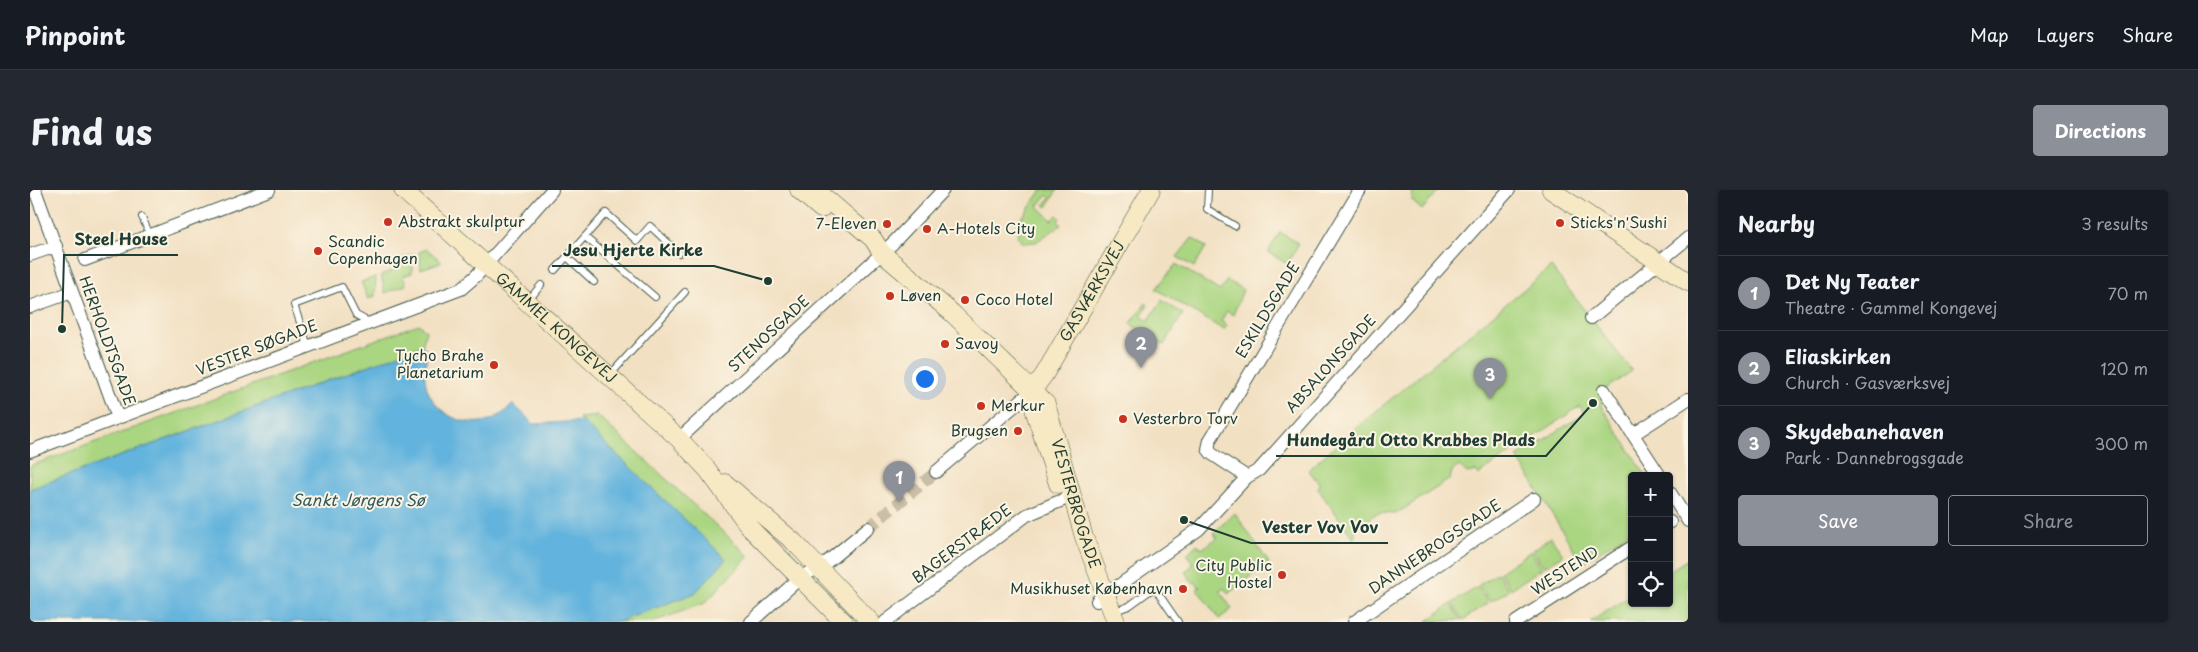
<!DOCTYPE html>
<html lang="en">
<head>
<meta charset="utf-8">
<style>
	body { margin:0; font-family:"Playpen Sans",sans-serif; background:#242831; color:#f1f3f6 }
	.controls { position:absolute; right:15px; bottom:15px; display:grid; overflow:hidden; border-radius:5px; box-shadow:0 1px 4px #0004 }
	.controls button { width:45px; height:45px; display:grid; place-items:center; padding:0; border:0; border-bottom:1px solid #363941; background:#171b24; color:#f1f3f6; font:25px sans-serif }
	.you { position:absolute; left:894px; top:188px; width:18px; height:18px; margin:-12px; border:4px solid #fff; border-radius:50%; background:#1a73e8; box-shadow:0 0 0 8px #1a73e833 }
	.badge { display:grid; place-items:center; width:32px; height:32px; border-radius:50%; background:#8c9099; color:#fff; font-size:16px; font-weight:700 }
	.pin { position:absolute; translate:-50% -41px; filter:drop-shadow(0 1px 2px #0008) }
	.pin::after { content:''; position:absolute; top:26px; width:18px; height:15px; background:inherit; clip-path:polygon(0 0,100% 0,50% 100%) }
	.list { margin:0; padding:0; list-style:none }
	h2 { display:flex; justify-content:space-between; align-items:center; height:65px; margin:0; padding:0 20px; font-size:21px }
	h2 small { font-size:16px; font-weight:400; color:#9ea1a6 }
	.list li { display:grid; grid-template-columns:32px 1fr auto; gap:15px; align-items:center; box-sizing:border-box; height:75px; padding:0 20px; border-top:1px solid #363941 }
	.list b { display:block; font-size:19px; white-space:nowrap }
	.list p { margin:0; font-size:16px; white-space:nowrap; color:#9ea1a6 }
	.list em { font-size:16px; font-style:normal; color:#9ea1a6 }
	.actions { display:flex; gap:10px; padding:15px 20px }
	.actions a { flex:1; padding:11px 0; border:1px solid #8c9099; border-radius:5px; text-align:center; font-size:18px; color:#8c9099 }
	.actions .main { background:#8c9099; color:#fff }
	.icon { flex:none; width:28px; height:28px; fill:none; stroke:currentColor; stroke-width:2; stroke-linecap:round; stroke-linejoin:round }
	.map { position:relative; flex:none; width:1658px; height:432px; overflow:hidden; border-radius:5px }
	header { display:flex; align-items:center; gap:30px; box-sizing:border-box; height:70px; padding:0 25px; background:#171b24; border-bottom:1px solid #363941 }
	header strong { font-size:24px }
	nav { display:flex; gap:28px; margin-inline-start:auto; font-size:18px }
	.intro { display:flex; align-items:center; justify-content:space-between; box-sizing:border-box; height:120px; padding:0 30px }
	h1 { margin:0; font-size:35px }
	.button { padding:12px 22px; border-radius:5px; background:#8c9099; color:#fff; font-size:18px; font-weight:700 }
	main { display:flex; gap:30px; padding:0 30px }
	aside { flex:1; background:#171b24; border-radius:5px; box-shadow:0 1px 4px #0004 }
	.map>svg:first-child { display:block }
</style>
</head>
<body>
<header>
<strong>Pinpoint</strong>
<nav><a>Map</a><a>Layers</a><a>Share</a></nav>
</header>
<div class="intro"><h1>Find us</h1><a class="button">Directions</a></div>
<main>
<div class="map">
<svg width="1658" height="432" viewBox="0 0 1658 432">
	<rect width="100%" height="100%" fill="#fcf5e5"/>
	<filter id="ink" filterUnits="userSpaceOnUse"><feTurbulence type="fractalNoise" baseFrequency=".02" numOctaves="2"/><feDisplacementMap in="SourceGraphic" scale="10" xChannelSelector="R" yChannelSelector="G"/><feConvolveMatrix kernelMatrix="1 2 1 2 8 2 1 2 1" color-interpolation-filters="sRGB"/></filter>
	<filter id="wash" filterUnits="userSpaceOnUse"><feTurbulence type="fractalNoise" baseFrequency=".0096" numOctaves="4" result="noise"/><feDisplacementMap in="SourceGraphic" scale="20" xChannelSelector="R" yChannelSelector="G"/><feGaussianBlur stdDeviation="1.12" result="paint"/><feColorMatrix in="noise" values="0 0 0 0 0 0 0 0 0 0 0 0 0 0 0 0 0 1.4 0 .05"/><feComposite in="paint" operator="in"/></filter>
	<g filter="url(#wash)">
		<rect width="100%" height="100%" fill="#f2e0c2"/>
		<path fill="#aad581" stroke="#64895a" d="M1012,0H1027L1017,17L1014,15L1020,8L1017,5L1008,16L1022,30L1027,25L1030,28L1028,31L1031,35L1006,52L994,53L987,47L991,36L988,33Z
			M1383,0H1409L1392,20L1382,11Z
			M1250,42L1269,54L1257,74L1238,62Z
			M1162,48L1176,57L1164,77L1147,67Z
			M397,59L412,72L391,79L389,62Z
			M383,64L382,83L373,86L376,95L355,103L351,85L369,78L367,70Z
			M1146,74L1190,101L1197,90L1213,100L1203,125L1197,121L1191,131L1197,135L1194,140L1126,99Z
			M1521,77L1602,181L1571,202L1576,210L1570,214L1616,286H1602V340L1552,373L1487,267L1554,224L1550,216L1448,285L1446,281L1437,283L1429,276L1422,281L1420,289L1366,324L1347,323L1326,338L1324,349L1288,299L1289,293L1278,280L1328,236Z
			M346,87L345,106L338,109L331,92Z
			M1132,110L1153,124L1134,155L1100,134L1116,113L1118,115L1111,126L1118,131Z
			M389,134L396,141L392,156L0,299V276Z
			M568,226L719,366L675,413L623,432H588L665,403L667,401L549,228Z
			M1205,323L1239,373L1198,404L1194,398L1190,401L1202,419L1189,429L1167,399L1170,398L1165,392L1163,393L1155,382L1163,374L1157,364L1167,354L1172,359L1187,348L1183,343Z
			M1521,347L1533,365L1514,377L1503,360Z
			M1501,361L1512,378L1481,399L1470,382Z
			M1658,369V432H1560L1602,405V413H1639V381Z
			M1468,383L1479,400L1460,412L1449,395Z
			M1448,397L1458,413L1433,430L1422,413Z
			M1421,414L1431,430L1396,432Z"/>
		<path fill="#62b3dd" stroke="#407888" d="M392,156L399,162C377,216 444,258 483,214L504,234L552,231L696,369L665,403L588,432H0V299Z"/>
	</g>
	<g filter="url(#ink)">
		<g fill="none" stroke-linecap="round" stroke-linejoin="round">
			<path stroke="#c8bfa6" stroke-width="12" stroke-dasharray="12 6" stroke-linecap="butt" d="M838,338L906,282"/>
			<defs>
				<path id="lane" d="M1178,0L1177,19L1205,36
					M112,27L120,45
					M555,47L625,107
					M537,67L564,92
					M525,80L576,23L607,51L620,36L649,63
					M498,111L511,95
					M278,156L264,115L312,97L326,125L339,132
					M580,185L655,102
					M1082,422L1099,416L1121,400H1126L1148,432"/>
				<path id="street" d="M5,0L88,228
					M0,65L26,56
					M55,70L239,0
					M0,117L42,102
					M1561,128L1658,48
					M1574,200L1630,286
					M1604,244L1658,209
					M649,249L863,53L913,0
					M0,261L431,99L446,86L522,0
					M906,282L1001,202
					M1217,287L1182,264L1178,259L1180,250L1330,0
					M1639,301L1658,331
					M1639,332H1640
					M1067,411L1169,339L1217,287L1229,280L1479,0
					M721,432L770,388L797,372L838,338
					M855,432L997,325L1035,309L1041,297
					M1324,432L1504,309
					M1486,432L1602,357"/>
				<g id="secondary">
					<path id="s1" d="M373,0L649,249L677,279L721,339L814,432"/>
					<path d="M769,0L791,19"/>
					<path id="s2" d="M786,0L843,49L852,63L922,123L1016,214L1054,347L1086,432"/>
					<path d="M1521,0L1658,92"/>
					<path d="M1001,202L1005,222L1028,294"/>
					<path id="s3" d="M1001,202L1014,185L1121,0"/>
					<path d="M695,293L764,352L841,432"/>
				</g>
			</defs>
			<use href="#lane" stroke="#3f5549" stroke-width="8"/>
			<use href="#street" stroke="#3f5549" stroke-width="14"/>
			<use href="#secondary" stroke="#3f5549" stroke-width="19"/>
			<use href="#lane" stroke="#fff" stroke-width="6"/>
			<use href="#street" stroke="#fff" stroke-width="12"/>
			<use href="#secondary" stroke="#f7e9c3" stroke-width="18"/>
		</g>
	</g>
	<g fill="#c8321e" stroke="#fcf5e5" stroke-width="2">
		<circle cx="358" cy="32" r="5"/>
		<circle cx="1530" cy="33" r="5"/>
		<circle cx="857" cy="34" r="5"/>
		<circle cx="897" cy="39" r="5"/>
		<circle cx="288" cy="61" r="5"/>
		<circle cx="860" cy="106" r="5"/>
		<circle cx="935" cy="110" r="5"/>
		<circle cx="915" cy="154" r="5"/>
		<circle cx="464" cy="175" r="5"/>
		<circle cx="951" cy="216" r="5"/>
		<circle cx="1093" cy="229" r="5"/>
		<circle cx="988" cy="241" r="5"/>
		<circle cx="1252" cy="385" r="5"/>
		<circle cx="1153" cy="399" r="5"/>
	</g>
	<g text-anchor="middle" stroke-width="4" stroke-linejoin="round" paint-order="stroke">
		<g font-size="15" fill="#1f3d34" stroke="#fcf5e5" text-anchor="start">
			<text x="368" y="37">Abstrakt skulptur</text>
			<text x="1540" y="38">Sticks'n'Sushi</text>
			<text x="847" y="39" text-anchor="end">7-Eleven</text>
			<text x="907" y="44">A-Hotels City</text>
			<text x="298" y="57">Scandic<tspan x="298" dy="17">Copenhagen</tspan></text>
			<text x="870" y="111">Løven</text>
			<text x="945" y="115">Coco Hotel</text>
			<text x="925" y="159">Savoy</text>
			<text x="454" y="171" text-anchor="end">Tycho Brahe<tspan x="454" dy="17">Planetarium</tspan></text>
			<text x="961" y="221">Merkur</text>
			<text x="1103" y="234">Vesterbro Torv</text>
			<text x="978" y="246" text-anchor="end">Brugsen</text>
			<text x="1242" y="381" text-anchor="end">City Public<tspan x="1242" dy="17">Hostel</tspan></text>
			<text x="1143" y="404" text-anchor="end">Musikhuset København</text>
		</g>
		<g font-size="15" fill="#1f3d34" stroke="#fcf5e5">
			<text dy="5" stroke="none"><textPath href="#s3" startOffset="118">GASVÆRKSVEJ</textPath></text>
			<text transform="translate(1238 120) rotate(-59)" y="5">ESKILDSGADE</text>
			<text dy="5" stroke="none"><textPath href="#s1" startOffset="206">GAMMEL KONGEVEJ</textPath></text>
			<text transform="translate(739 144) rotate(-43)" y="5">STENOSGADE</text>
			<text transform="translate(77 151) rotate(70)" y="5">HERHOLDTSGADE</text>
			<text transform="translate(227 158) rotate(-21)" y="5">VESTER SØGADE</text>
			<text transform="translate(1301 174) rotate(-48)" y="5">ABSALONSGADE</text>
			<text dy="5" stroke="none"><textPath href="#s2" startOffset="419">VESTERBROGADE</textPath></text>
			<text transform="translate(932 354) rotate(-37)" y="5">BAGERSTRÆDE</text>
			<text transform="translate(1405 357) rotate(-34)" y="5">DANNEBROGSGADE</text>
			<text transform="translate(1535 381) rotate(-33)" y="5">WESTEND</text>
		</g>
		<g font-size="16" font-style="italic" fill="#305a5e" stroke="#fcf5e5">
			<text x="328" y="316">Sankt Jørgens Sø</text>
		</g>
	</g>
	<path fill="none" stroke="#1f3d34" stroke-width="2" d="M32 139L34 65H148M738 91L684 76H522M1563 213L1516 266H1246M1154 330L1221 353H1358"/>
	<g fill="#1f3d34" stroke="#fcf5e5" stroke-width="2">
		<circle cx="32" cy="139" r="5"/>
		<circle cx="738" cy="91" r="5"/>
		<circle cx="1563" cy="213" r="5"/>
		<circle cx="1154" cy="330" r="5"/>
	</g>
	<g font-size="16" text-anchor="middle" font-weight="bold" fill="#1f3d34" stroke="#fcf5e5" stroke-width="4" stroke-linejoin="round" paint-order="stroke">
		<text x="91" y="55">Steel House</text>
		<text x="603" y="66">Jesu Hjerte Kirke</text>
		<text x="1381" y="256">Hundegård Otto Krabbes Plads</text>
		<text x="1290" y="343">Vester Vov Vov</text>
	</g>
</svg>
<div class="controls">
<button>+</button>
<button>−</button>
<button><svg class="icon" aria-label="locate" viewBox="0 0 24 24"><circle cx="12" cy="12" r="6"/><path d="M12 2v4M12 18v4M2 12h4M18 12h4"/></svg></button>
</div>
<div class="you"></div>
<div class="pin badge" style="left:869px;top:312px">1</div>
<div class="pin badge" style="left:1111px;top:178px">2</div>
<div class="pin badge" style="left:1460px;top:209px">3</div>
</div>
<aside>
<h2>Nearby<small>3 results</small></h2>
<ul class="list">
<li><span class="badge">1</span><div><b>Det Ny Teater</b><p>Theatre · Gammel Kongevej</p></div><em>70 m</em></li>
<li><span class="badge">2</span><div><b>Eliaskirken</b><p>Church · Gasværksvej</p></div><em>120 m</em></li>
<li><span class="badge">3</span><div><b>Skydebanehaven</b><p>Park · Dannebrogsgade</p></div><em>300 m</em></li>
</ul>
<div class="actions"><a class="main">Save</a><a>Share</a></div>
</aside>
</main>
</body>
</html>
